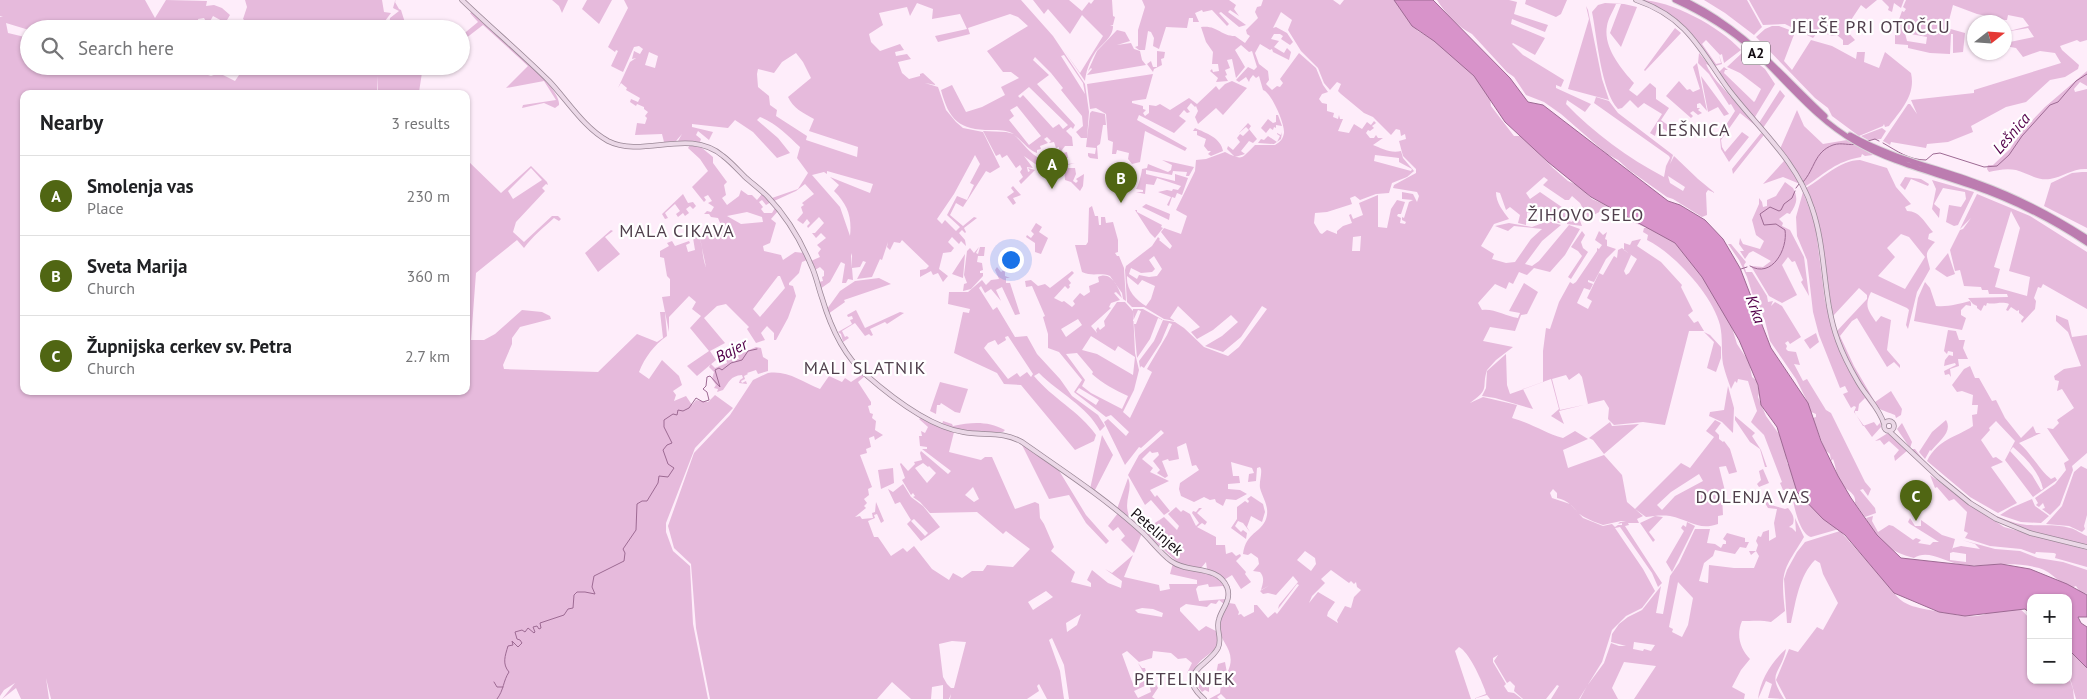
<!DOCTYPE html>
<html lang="en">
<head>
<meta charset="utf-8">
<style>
	body { margin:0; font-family:"PT Sans",sans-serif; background:#f6f6f6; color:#202124 }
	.controls { position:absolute; right:15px; bottom:15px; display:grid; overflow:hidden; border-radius:10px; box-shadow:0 1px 4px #0004 }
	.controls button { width:45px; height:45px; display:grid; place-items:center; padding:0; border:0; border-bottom:1px solid #e0e0e0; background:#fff; color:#202124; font:25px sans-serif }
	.compass { position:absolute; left:1967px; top:15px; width:45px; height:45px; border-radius:50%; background:#fff; box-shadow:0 1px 4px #0004; rotate:73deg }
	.you { position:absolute; left:1010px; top:259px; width:18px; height:18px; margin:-12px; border:4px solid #fff; border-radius:50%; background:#1a73e8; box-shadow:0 0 0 8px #1a73e833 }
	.badge { display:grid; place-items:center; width:32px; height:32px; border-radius:50%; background:#506613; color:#fff; font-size:16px; font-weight:700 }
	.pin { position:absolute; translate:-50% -41px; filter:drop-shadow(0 1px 2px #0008) }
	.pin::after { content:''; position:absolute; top:26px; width:18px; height:15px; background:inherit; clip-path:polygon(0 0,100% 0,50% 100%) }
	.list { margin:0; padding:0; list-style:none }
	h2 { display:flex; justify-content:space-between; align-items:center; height:65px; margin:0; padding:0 20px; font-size:21px }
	h2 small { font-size:16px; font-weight:400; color:#757577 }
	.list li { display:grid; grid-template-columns:32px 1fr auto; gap:15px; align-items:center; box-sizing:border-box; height:80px; padding:0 20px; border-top:1px solid #e0e0e0 }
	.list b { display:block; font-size:19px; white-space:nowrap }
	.list p { margin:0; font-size:16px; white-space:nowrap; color:#757577 }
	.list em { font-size:16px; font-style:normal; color:#757577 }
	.icon { flex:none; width:28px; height:28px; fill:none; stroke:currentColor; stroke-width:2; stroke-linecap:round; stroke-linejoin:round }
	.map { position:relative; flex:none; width:2087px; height:699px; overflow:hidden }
	.search { position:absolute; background:#fff; box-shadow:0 1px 4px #0004; left:20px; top:20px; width:450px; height:55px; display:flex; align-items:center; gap:12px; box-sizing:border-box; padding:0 18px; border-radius:28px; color:#757577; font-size:19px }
	.panel { position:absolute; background:#fff; box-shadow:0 1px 4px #0004; left:20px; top:90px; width:450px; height:305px; border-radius:10px }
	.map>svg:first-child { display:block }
</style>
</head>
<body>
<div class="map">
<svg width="2087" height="699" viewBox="0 0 2087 699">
	<rect width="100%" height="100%" fill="#feedfa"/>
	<path fill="#e6badc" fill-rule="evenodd" d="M0,0H145L155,18L166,0L207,1L206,6L214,5L222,8L230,15L227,20L237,24L235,27L223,29L224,22L213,16L208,25L204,18L198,19L199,27L201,29L29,30L6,23L8,33L29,38V66H175L174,71H196L211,76L219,73L235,81L243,69L239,66H423L419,92L417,91L422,94H411V91L409,94H378V76L377,94H24V391H466V159L501,193L531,166L547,182L548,185L546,184L542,188L545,191L516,222L513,232L524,242L552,216H558L561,219L559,221L554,218C544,227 532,237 524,248L517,240L476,273L471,340H484L495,334L522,310L542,312L550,316L551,319L520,327L512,338V344L503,365L504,369L598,372L637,334L657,342L663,338L660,312H665L667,336C654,345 645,357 639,372L649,379L662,360L679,376L682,385L673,391L676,395L674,401L686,396L692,405L696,400L708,402L715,395L733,408L695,448L666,523V532L673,551L690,566L693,624L708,699H51L46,678L49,699H21L16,688L2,699L15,683L4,690L0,696V17H3L0,16ZM531,168L542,180L513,199L508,191Z
		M245,0H382L384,12L391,13L379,29H250L249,24L243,19L247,7Z
		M396,0L395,2L399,9L401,10L407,29H381L389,20V26L390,18L399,11L393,8L395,1Z
		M552,0H568L562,13L559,6Z
		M587,0H612L599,24L582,9Z
		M624,0H1021L1053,36L1085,84L1089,112L1087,138H1081L1076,132L1083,126L1082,116L1061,90L1063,88L1051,73L1035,57L1033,60L1049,75L1037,84L1075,125L1073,129L1071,127L1066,131L1072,137L1073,146H1065L1062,150L1063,153L1067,152L1068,158H1066L1067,163L1060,164L1059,147L1056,148L1054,142L1049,143L1051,141L1047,137L1044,139L1048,143L1040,146L1041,149L1037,150V153C1028,150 1022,140 1014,135C1024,143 1028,153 1041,159L1038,166L1024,156L1033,168L1027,167L1028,172L1030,171L1028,168L1035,170L1021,184L1019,181L1023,177L1020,172L1022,169L1020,165L1016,168L1007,155L1002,158L1000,154L996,156L983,131L1006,132L1014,134C1007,130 999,130 991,130C959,130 949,120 941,90L952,85L966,112L982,107L1005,95L1001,87L1019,78L1011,72H1003L987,51L1028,26L1018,17L1010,14L968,28L970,34L938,42L935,36L967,29L960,14L932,19L933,9L917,3L910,16L907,7L879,13L883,25L869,34L871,42L880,51L900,44L904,50L895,52L896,56L907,54L911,59L898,62L902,73L909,79L920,76V74L923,73L936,85L925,83L938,87L946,110L956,122L963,128L983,132L1000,167L990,173L986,171L963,207L956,203L950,215L963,226L974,217L977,218L964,228L966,232L965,233L962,230L959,233L965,240L966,246L961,241L959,244L952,237L948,242L954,248L951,252L943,253L939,269L948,276L943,282L938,273L933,275L931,271L920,277V270L926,269L929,266L902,240L900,243L894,242L890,250L887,247L888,242L882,260L880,259L872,277L857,279L866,262L863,261L860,267L852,268V253L855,244L851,256L853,280L848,279L846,283H842L845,264L841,262L830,282L820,289L819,282L823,281L822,277L824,276V271L820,267L815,270L811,261L820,257L818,253L821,249L817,245L826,238L821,233L816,238L812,233H815L824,223L819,217L808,228L807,226L810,223L807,219L803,224L797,220L803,213L801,207L804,205L802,203L814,194L805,184L796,191L774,201L772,198L798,189L808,173L797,158L800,147C788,136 776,123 760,117L757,120L778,138L790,153L777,158L753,132L735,120L728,128L692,124V127L713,132L709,140L698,131L696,135L701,139L700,142L678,141L682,134L676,141L664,142L662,134L635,135L637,123L645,124L647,118L645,116L648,112L644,109V107L637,104L636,106L630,102L631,99L638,102L640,98L626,90L627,88L621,83L618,88L630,62L636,58L632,59L634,51L640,54L643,49L639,46L634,47L623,72L611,66L618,51L616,50L615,52L608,47L628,8ZM649,52L658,56L655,68L645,65ZM796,53L803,62L811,78L788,97C793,108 803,113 814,119L809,131L858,147L857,157L806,140L807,136L776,116L777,110L770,105L769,96L758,87L757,74L758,69L774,73L782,62ZM1064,55L1083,83L1085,94L1061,56ZM1029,87L1068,125L1063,129L1059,124L1053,128L1023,95L1020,98L1018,96ZM1017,106L1041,136L1029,145L1009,120L1014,116L1010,110ZM975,155L980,164L970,183L974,185L967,200L957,196L947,215L960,227L956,231L945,220L942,224L937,219L954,194ZM827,171L873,184L870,193L830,177L839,185L834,191C848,205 852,217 850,236L840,207L812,175L824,172L827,174Z
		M1033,0H1069L1082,11L1089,2L1091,4L1094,0H1112L1113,16L1115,17L1113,25H1110L1113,26C1113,38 1101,44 1095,53C1089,62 1086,72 1085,81L1063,49L1080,73L1103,36L1082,15L1070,34L1048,9L1044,14Z
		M1142,0H1229L1236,5L1234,9L1239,16L1230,10L1228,12L1246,25L1239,27L1221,12L1219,13L1229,24L1227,26L1212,10L1203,12L1202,10L1195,13L1199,22H1193V18H1189L1187,28L1166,27L1159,49L1153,46L1154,38L1151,32L1148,31L1145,50H1139L1135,47L1138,46V30L1145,7Z
		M1263,0H1333L1340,5L1344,0H1395L1418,31L1435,41L1468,68L1489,94L1491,106L1514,136H1521L1527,141L1553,168L1568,181L1579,186L1592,199L1676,236L1728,315L1737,344L1749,362L1752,377L1757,381L1759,393L1758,397L1766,416L1781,437L1785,447L1787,463L1839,529L1811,537C1799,534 1792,501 1792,489L1783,490L1780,483L1782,482L1764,435L1751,422L1757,411L1748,381L1738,379L1737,383L1735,381L1731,389C1728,381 1725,372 1723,364C1721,351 1723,338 1720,325C1713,296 1674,253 1647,240L1648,235L1643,232L1644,228H1647L1606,211H1601L1588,218L1580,203L1572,196L1569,200H1565L1543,185L1548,180L1544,177L1526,193L1530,199L1540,192L1569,212L1573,206V212L1577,217L1575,218L1572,215L1568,219L1571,222L1579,218L1582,226L1567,224V221L1559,223L1551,220L1543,210L1527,213V218L1530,217V221L1526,222V225L1518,223L1520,215L1510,207L1506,210L1500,193L1496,192C1496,203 1503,211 1509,219L1494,224L1481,246L1494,254L1492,259L1506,263L1515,262L1531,239L1542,229L1514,226L1508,231L1495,226L1509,223L1532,227L1548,221L1561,225L1542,241L1525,264L1532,266L1539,261L1569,225L1580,229L1565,255L1550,272L1534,268L1527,275L1519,272L1513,284L1509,282L1506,289L1495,284L1478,303L1482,310C1493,308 1506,316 1518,318L1520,313L1509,311L1524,283L1538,292L1527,314L1521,315L1515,331L1490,327L1483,341L1513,347L1496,360L1487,370C1481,389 1491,388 1470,403L1483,397L1517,405L1512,418C1531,423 1545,433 1563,438L1575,431L1588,439L1563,450L1568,468L1604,455L1622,475L1627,502L1643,516L1637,519L1639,523H1628L1629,525L1625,526L1662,583L1658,587L1652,573L1620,527L1615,528L1643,569L1655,591L1642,608L1626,616L1612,630L1602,662L1579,699H1551L1559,686L1557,685L1546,699H1523L1514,691L1515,686L1510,681L1507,683L1494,661L1498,655L1493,658V662L1506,684L1504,686L1508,692L1514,693L1522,699H1490L1487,695L1473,699L1486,694L1485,690C1481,679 1469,652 1459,647L1455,651L1471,699H1226L1221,694L1217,697L1219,699H1209L1220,693L1221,685L1226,684H1214L1218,664L1225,662L1227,673C1240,648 1214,641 1220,621C1221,615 1226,608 1229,603L1235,604L1239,612L1238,615L1241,614L1244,617L1254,612V605H1257L1268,618L1275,612L1277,614L1299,585L1297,584L1278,609L1279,605L1298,582L1293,576L1276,595L1268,593L1263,594L1260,591L1270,585L1261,590C1263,583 1265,578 1260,572L1253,571L1259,564L1258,558L1251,553L1248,555L1243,554C1246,532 1261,533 1266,519C1270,507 1263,499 1260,488C1259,482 1262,475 1261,469L1260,467L1257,468L1256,481L1248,482L1249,474L1254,473L1252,468L1231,462L1233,476H1239L1240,483L1228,484V489L1240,490L1247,494L1236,500L1226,499L1223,506L1216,502L1215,499L1210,500L1204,497L1194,502L1181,496L1179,489L1180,483L1199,470L1196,465L1192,466L1186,443L1177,447L1179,459L1169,461L1168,459L1162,461L1168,476L1165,478L1157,473L1160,470L1153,461L1159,455L1158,452L1152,453L1150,451L1142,459L1153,468L1150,472L1169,481L1150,490L1155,497L1157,495L1170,511L1164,515L1151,500L1145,505L1128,475L1139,455L1164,433L1161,430L1141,448L1139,447L1125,465L1104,422L1108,419L1126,436L1129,432L1111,415L1106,417L1074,392L1082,380L1059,352L1048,348V334L1043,317L1045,316L1032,286L1026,287L1025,281L1031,280L1038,286L1045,284L1050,288L1072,271L1074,273L1068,279L1071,283L1069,285L1070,287L1068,289L1065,286L1054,298L1062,302L1064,301L1072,307L1075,304L1073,301L1080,293L1084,296L1090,292L1089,286L1099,282L1098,277C1111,270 1119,288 1122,298L1116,292L1114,293L1120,300L1111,303L1109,307L1111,308L1091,326L1097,333L1096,330L1098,327L1100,330L1105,326L1104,321L1117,302H1125L1133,311L1135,353L1139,370L1134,390L1123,412L1130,418L1152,372L1147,369L1167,335L1172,324L1169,323L1161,342L1144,368L1141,366L1140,368L1139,361L1154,341L1163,320L1158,318L1150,339L1137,358L1134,324H1136L1141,311L1138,310L1133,321V309H1143L1163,320L1175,322L1184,328L1204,347L1228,356L1239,347L1267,309L1262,306L1241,337L1223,352L1205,346L1222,336L1238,322L1231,315L1213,330L1197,339L1191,332L1200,327L1178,306L1170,318L1175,321L1164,319L1144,307H1132L1127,302L1125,270L1126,266L1152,246L1158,237L1160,239L1159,240L1170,249L1172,246L1161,232L1164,228L1181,234L1187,216L1176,210L1195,171L1196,160L1206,159L1225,152C1243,161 1241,159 1255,145H1275C1280,142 1283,139 1284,133C1285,124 1271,92 1263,90L1259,76L1256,78L1253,75L1250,79L1249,82L1246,77L1239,82L1236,80L1248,67L1254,70L1257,67L1252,51L1249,52L1241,45L1235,50L1245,67L1236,78L1232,59L1227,60L1230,68L1225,70L1227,75L1225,76L1228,81L1216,82L1218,78L1210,71L1212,69L1213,72L1219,71L1218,64H1212L1213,52L1206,42L1201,27C1218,25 1220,36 1235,36L1245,43L1250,36L1247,34L1246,30L1258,18L1255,12L1257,7L1261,6ZM1281,12L1292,20L1288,30L1301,51L1318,68L1324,83L1330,90L1337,82L1341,84L1338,91L1341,94L1364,113L1373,117L1391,135L1396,129L1400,130L1401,136L1405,134L1406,139L1399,141L1403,156L1416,169V173L1394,185L1393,188L1417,192L1419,196L1417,202L1413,194L1402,192V199L1413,200L1409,202L1404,218L1402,217V220L1406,222L1405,224L1400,223L1401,218L1397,216L1398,214H1401L1405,202L1397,200L1391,209L1387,228L1378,227V195L1359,203L1363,215L1353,219L1351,214L1349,215L1352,223L1343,226L1337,231V234L1327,230L1322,234L1320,233L1314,223L1315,213L1327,212L1349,205L1352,204L1350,198L1355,196L1360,200L1376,194L1389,193L1392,183L1407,177L1414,171L1403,158L1401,151C1391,154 1381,148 1373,145L1383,138H1378L1376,135L1374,138H1370L1366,133L1368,130L1370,131L1374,128L1372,126L1376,123L1374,121L1371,125L1367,122L1362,129L1354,124L1349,133L1338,131L1343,119H1340L1339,115L1338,119L1333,117L1334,113L1327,111V104L1322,103L1319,99L1322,94L1328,92L1323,85L1316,68L1299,53L1280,79L1283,83L1280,87L1277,86L1272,90L1266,84L1269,80L1268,71L1259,64L1255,53L1260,44L1270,50L1272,49L1273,52L1289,60L1291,52L1287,48L1284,53L1274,47L1279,41L1271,39L1274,34H1280L1283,36L1281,39L1290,45L1293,42L1287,33L1276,27L1273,28ZM1375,155L1399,158V162L1412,169L1411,171L1374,161ZM1361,236L1360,251H1352L1353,237ZM1154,256L1162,269L1157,276L1149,277L1139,275L1137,279L1129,274L1131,268L1141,273L1152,272L1155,269L1149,260ZM1127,276L1138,285L1142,280L1155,286L1151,299L1146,306C1136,300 1126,290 1127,276ZM1078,319L1082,325L1066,337L1061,329ZM1091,336L1115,351L1118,346L1135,357L1133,375L1097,354L1082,350ZM1077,353L1093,372L1092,374C1103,384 1115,390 1128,396L1122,409L1091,393L1082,386L1085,380L1066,354ZM1079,388L1099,400L1096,405L1076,392ZM1553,489L1557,493V498C1574,502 1574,512 1584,517C1590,520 1597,523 1603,525L1621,521L1626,522H1620L1618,524L1622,523V525H1618L1615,527L1612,524L1603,526L1583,518L1570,504L1552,498L1550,493ZM1305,551L1315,558L1316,564L1311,571L1297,560ZM1331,570L1349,583L1351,581L1354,584L1356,582L1357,587L1361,590L1354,597L1351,608L1345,606L1337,620L1338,623L1327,616L1328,612L1335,602L1318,592L1309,603L1312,596L1325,583L1321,579Z
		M1437,0H1509L1517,2L1514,14L1548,25L1545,32L1512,19L1511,24L1545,38L1535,55L1513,43L1512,44L1523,55L1564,80L1561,87L1556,85V88L1591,104L1585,112L1567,100L1566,104C1594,133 1628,158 1664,177L1666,166L1670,158L1669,156L1594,103L1596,97L1609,101L1618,113L1673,155L1670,164L1674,156L1698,179L1715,193L1708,190L1706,193L1707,215L1702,217L1673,199L1667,197L1629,170L1618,160L1607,154L1561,114L1544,102L1526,95L1514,77L1507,72L1472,34C1458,27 1446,14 1437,0ZM1668,176L1685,187L1683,191L1670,183Z
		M1526,0H1567L1561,14L1556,17L1525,4Z
		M1640,0C1671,0 1720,27 1741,50L1724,63L1722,54L1720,55L1706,40L1702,44L1716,64L1721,63L1719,55L1722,64L1715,66C1710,60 1707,53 1702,47C1686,25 1666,10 1640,0Z
		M1704,0H1747L1762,27L1754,35L1725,13Z
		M1749,0H1877L1866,9L1861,5L1847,26L1846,30L1855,40L1848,45H1843V40L1837,35L1832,36L1819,31L1813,38L1785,24L1763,25Z
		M1882,0H1904L1901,8L1894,3L1892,12L1888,10L1889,7Z
		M1906,0H2087V40L2080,42L2077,40L2060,46L2062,50L2079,65L2078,69L2065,77L2050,80L2026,102L2006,107L1971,126L1973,132L1948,142L1927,144L1926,148L1891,142L1890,145L1883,141L1908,104H1910L1917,114L1911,100L1974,93V90L2061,63L2055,53L2040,51L2023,57L2016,48L2005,46V43L2034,37L2028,28L2005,32L2029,26L2023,18L2008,15L2007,20H2005L1977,14L1953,5L1947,28L1965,33L1963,52L1953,53V34H1951L1950,54L1930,53L1908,48V45L1895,44V35H1897V25L1902,11L1904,12L1906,9L1903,7ZM1905,33L1927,37L1926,44L1907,41Z
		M1605,3L1624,4L1637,7L1621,47L1610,33L1621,4H1616C1613,11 1608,19 1607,26C1603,47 1621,69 1634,83L1629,90L1637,96L1650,83L1656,88V99L1669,108L1661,120L1669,126L1668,132L1658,125L1655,136L1650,133L1662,114L1644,103L1638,108L1630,100L1622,108L1618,109C1601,91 1597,37 1592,12L1598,5Z
		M1586,6L1588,10L1602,79L1609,100L1568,89L1589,19Z
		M472,12C487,28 562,85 559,105L555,108L544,103L522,108L523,105L556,100L544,81L506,88L528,66L483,25L461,42V36L478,22L470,13Z
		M1772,26H1779L1795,32L1784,61L1792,70L1811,40L1832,46L1856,59L1857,52H1865L1864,62L1879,68L1885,52L1911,73C1916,95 1901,110 1889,126L1885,127L1884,124L1883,126L1859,136L1832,116L1828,108L1815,98L1756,37L1765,29Z
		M1675,28L1681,33L1645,71L1644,70Z
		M1117,30L1125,32L1130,41L1117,45L1131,43L1134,49L1140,51L1142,60L1146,65L1087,75L1092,69L1091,68L1088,71L1097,51Z
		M1157,51L1165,52L1164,58L1161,59L1162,65L1154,69L1153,72L1147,64L1151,61L1153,67H1157Z
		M1743,52L1765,69L1775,84L1755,117L1759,123L1780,90L1785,96L1763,128L1731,91L1719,72L1724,67L1728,70H1725L1724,73L1754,102L1755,101L1761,89L1740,73L1727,67Z
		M1699,53L1710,66L1706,64C1712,78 1721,85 1730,96C1739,105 1747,116 1756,126L1740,113L1721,140L1722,147L1725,152L1742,132L1749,137L1729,162L1721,149L1720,138L1726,132L1725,130L1728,128L1726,125L1735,111L1731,104L1729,105L1709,74L1698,63Z
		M1697,63L1707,111L1700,103L1697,104V108H1700L1698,110L1702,113L1698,115L1693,111L1690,113L1693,116L1691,118L1666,96L1679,81L1687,90L1690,89L1693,92L1700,89L1693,67Z
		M2087,71V86L2080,82L2074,89L2075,92L2087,89V169C2073,168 2063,177 2050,179C2038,181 2027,173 2016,170C2007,168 1997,170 1989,172L1987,169L1988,165H1993L2010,149L2020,133L2045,107Z
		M1153,74L1146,99L1132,101V103L1143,106V109L1146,110L1143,113L1145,116L1149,113V105L1156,106L1160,104L1170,110L1189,98L1197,104L1216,86L1219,90L1225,84L1232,81L1247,88L1223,115L1216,108L1198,124L1195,117L1198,111L1196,106L1195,107L1191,103L1187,108L1190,112L1187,113L1184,110L1179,116L1186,121L1174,133L1139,115L1137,120L1187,148L1185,151L1145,131L1140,162L1132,164L1128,159L1129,153L1117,150L1116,154H1112L1113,142L1108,140L1106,114L1096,108L1090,109L1087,84Z
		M1701,76L1729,114L1724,116L1718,107L1708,112Z
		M1797,110L1804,126L1823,144L1847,140L1873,155L1865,156L1862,154L1861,157C1835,162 1827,172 1806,186L1780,149Z
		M1092,111L1105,114L1106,125H1103L1100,144L1097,146L1098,159L1090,158L1088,156V153L1095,154L1096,148L1086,147L1090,113Z
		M1276,115H1278L1282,126L1276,125V128L1274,127L1273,130L1270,128L1266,133L1261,128L1268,119L1273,123L1276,122Z
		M1248,123L1251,126L1249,129L1257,139L1253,143L1249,141L1241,151L1245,154L1235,157L1227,149L1228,146L1233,150L1240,142L1237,138L1240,134L1243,136L1249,130L1246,127L1239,133Z
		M1195,128C1206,133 1221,138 1223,151L1211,156L1208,154L1211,151H1208L1204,146L1206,139L1197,135V131H1193Z
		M1882,128L1886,131L1881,139L1868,140L1861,136Z
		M1282,132L1281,139L1274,144L1258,143L1261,139L1264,140L1268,136L1277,142L1280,136L1277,134V133L1281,135Z
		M1761,133L1764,135L1733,174L1732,169Z
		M690,145L703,146L702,148L713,157V163L727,182L724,185L726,195L722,198L727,205L739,196L741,190L748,195H752L757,200L762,194L771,202L766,205L762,200L759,202L763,207L761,209L764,213H772L775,208L778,211L771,219L776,223L770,243L763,246L764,251L781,255L783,260L795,252L804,253L807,260L802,262L799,273L789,283V285L793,286L796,296L788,318L776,340H774V333L767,326L761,333L765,340L756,343L747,329L749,327L726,304L717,306L704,318L725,343L710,351L716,360L697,376L687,366L709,351L690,328L701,316L692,309L696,302L689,296L669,317V332L662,297L670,296V279L667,276L664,258L660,257V251L669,246L667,243L672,241L675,246L689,241L690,243L686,245L688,252L695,250L693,238L699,236C703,246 702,258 706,267L699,234L710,231L712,234L723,230L718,218L711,217L709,214H704L707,211L711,212L714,207L708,203L712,201L708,195L704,197L706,200L704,202L692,187L708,171L700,159L688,148ZM747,212L762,217L763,222L741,224L727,216ZM778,276H780L785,288L760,317L753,309Z
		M1780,153L1800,184L1783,177L1763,184L1784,161Z
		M1162,160L1194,167L1189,176H1186L1187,172L1173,171L1172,175L1146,170V174L1175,181V174L1188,178L1182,195L1177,193L1175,198L1172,197L1169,206L1167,205L1171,197L1158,192L1167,190L1172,191L1173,189L1178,190L1181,186L1157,178L1154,185L1146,184L1145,194L1136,192H1143V190L1136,189C1139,184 1141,176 1142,169L1147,168L1148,164L1168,172L1171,170L1172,165Z
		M1860,160L1887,168L1896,187L1911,204L1905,207L1907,211C1920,211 1925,223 1933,232L1929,234L1928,239L1935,242C1923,255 1927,254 1930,269L1917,292L1908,329L1906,325L1909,310L1907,308L1871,292C1864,306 1868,310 1876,322L1881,316L1891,320L1887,350L1900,365V368L1894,362L1887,367L1857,318L1852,321L1840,336L1854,366L1875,402L1891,391L1902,409L1901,415L1896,418L1895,415C1890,413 1881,410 1878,408C1864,397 1843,350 1836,332L1867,299V295L1859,288L1833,316L1835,326L1815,211L1806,188C1823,178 1840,160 1860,160ZM1901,234L1909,237L1925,257L1905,289L1878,276L1895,257L1887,248Z
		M1075,163L1068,164V168H1075L1076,174L1073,181L1076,183L1078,181L1076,179L1084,174L1083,186L1080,191L1071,182L1065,180L1064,167H1060Z
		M2082,172H2087V228L2044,206L2051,183L2072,173Z
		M1905,177L1921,179L1929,184L1928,186L1911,179L1905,190L1900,185Z
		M1932,180L1974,192L1958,225L1954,226L1946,222L1949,205L1961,207L1966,199L1965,192L1943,188L1934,204L1940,209L1939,218L1932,209L1936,189Z
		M1785,182L1793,188C1799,199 1796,205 1790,214L1787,213L1779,219L1783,223L1782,226L1790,230L1804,257L1809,296L1801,282L1803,280L1795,261L1792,262L1788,257L1782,265L1797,295L1782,303L1769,296L1751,266L1763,267L1771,261L1753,251L1749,253L1745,259L1740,251H1744L1739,244L1740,238L1743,244L1760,249L1764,241L1756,235L1752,220L1759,204V198L1762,202L1763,207L1767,206V200L1776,196Z
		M1013,186L1021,195L1013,198L1016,203L1013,205L1007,197L1014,192L1011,188Z
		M1803,192L1815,223L1825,301L1835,337L1845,361L1874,410L1865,398L1859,404L1858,411H1855V413L1863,426L1874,422L1877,426L1880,423V419L1881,427L1872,437L1854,412L1856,407L1854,406L1851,408L1843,394L1848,392L1845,386L1840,388L1819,335L1813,312L1807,260L1797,236L1796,217Z
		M683,194L688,203L693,202L696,206L693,209L690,206L686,209L689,213L685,216L683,213L678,217L676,214L680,211L675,204L665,213L668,218L665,219L662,214Z
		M1977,194L2030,216L2087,252V309L2043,284L2041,288L2038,287L2034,298L2036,301L2035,309L2022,323L2021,321L2024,317L2019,313V310L2017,311L2011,307L2008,311L2006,310L2009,304C2001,301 1994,305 1987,303L1986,306L1984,305L1981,311L1977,308V306L1973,304L1968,298L2008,297L2007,294H1989L1988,290H1982L1981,287L1964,286L1960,270L1955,271L1950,250L1960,230L1963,229L1971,218L1960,229ZM2011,211L2020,228L2009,271L2030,277L2027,296L1995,287L2000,269L1994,267Z
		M1146,204L1170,214L1169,220L1142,207Z
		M1092,206L1095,216H1098L1099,225H1101V217H1105L1106,223L1113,222L1118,240V252L1115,253L1117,256H1119L1124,268L1126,301L1123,299L1122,293L1110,276C1100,272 1093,277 1082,272L1075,245H1086L1088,242L1089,208Z
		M1135,210H1137V212L1162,225L1161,227L1163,228L1155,238L1150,233Z
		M1036,223L1042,227L1039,232L1048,238L1041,254L1035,252V243L1026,237L1027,235L1031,238L1034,234L1031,231Z
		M611,230L613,231L605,237L620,254L598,272L585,253Z
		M1582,231L1585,235L1581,242L1583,248L1588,252L1571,279L1568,277L1582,256L1578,251L1571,247Z
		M1599,231L1603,235L1607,232L1605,239L1607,240V246L1616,249L1606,259L1594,282L1588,280V282L1593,284L1590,290L1584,288L1577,303L1588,309L1592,301L1587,298L1599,273L1603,275L1614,256L1617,258L1618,250L1622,248L1631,255L1624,271L1626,275L1629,273L1637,259L1624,250V243L1630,245L1632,241L1641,239L1637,246L1661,262L1682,285L1681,287L1693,311L1688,315L1694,323L1698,321L1704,331H1689L1665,425L1643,422L1614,425L1608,419L1609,408L1604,400L1559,411L1564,424L1551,416L1559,409L1551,379L1523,389L1533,409L1495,398L1482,396L1486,388L1487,371L1506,354L1507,385L1510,394L1543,382V351L1546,328L1550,329L1559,302L1570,282L1573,284L1576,282L1597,251V248L1599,249L1602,245L1595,240ZM1579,373L1582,377L1588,404L1560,410L1552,379L1566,375L1569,380Z
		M1728,244H1731L1746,262L1744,265L1746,272H1752L1767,296L1768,302L1773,301L1771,306L1775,302L1782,306L1801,337L1790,344L1788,341L1785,343L1787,346L1786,349L1788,351L1796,352L1800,365L1794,364L1803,381L1807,379L1826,410L1831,413L1865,482L1871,489L1868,496L1863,489L1860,490L1875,508L1876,513L1865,517L1855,503C1857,492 1844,490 1840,482C1836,475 1836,466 1833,459L1831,461L1830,454L1825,450L1814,421L1813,418L1816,417V414L1809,411L1805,401L1806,399L1796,379L1770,341L1765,321L1755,302L1747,277L1739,260Z
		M979,247L976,253L978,254L980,247H985L984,256H978L977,262L982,263L983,270L980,271V273H983V276L971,289L963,291L964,284L967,283L964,275L967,251L970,248L974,253Z
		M1948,253L1955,274L1947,277L1935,269Z
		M965,254L963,278L952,274Z
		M1007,260L1009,271L1005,272V276L1010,278H1006V283H1010L1020,314L1015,315L1002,287L996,290L1001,301L991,289L985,293L981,286L979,288L993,310L997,307L1015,337L1027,336L1037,354L1060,379L1072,396L1098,415L1105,426L1100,431C1087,406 1059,393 1039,373L1034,376C1052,398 1079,411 1096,435L1094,441L1075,450L1021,385L1004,384L997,373L954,353L963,312L969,313L970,309L948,304L949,292H968L982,280L986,285L991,280L999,279L995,270L997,267L1001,272L1005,269L1001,264ZM1008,336L1033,374L1031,377L1027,372L1020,377L1017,373L1008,379L984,348L988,343L995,340L998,345L1006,340L1005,337Z
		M879,278L891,284L844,300L845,302L828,314L827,309L840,291L855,281Z
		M1925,282L1930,288L1936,306C1949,307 1958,304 1970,301L1971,303V306L1966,305L1961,310V315L1966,318L1962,330L1914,321L1918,298Z
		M856,310L865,328L900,312L904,313L887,324L885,322L870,329L873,335L871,336L869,334L865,336L855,323L842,331L845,337L847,336L849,338L843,342L841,334L838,332L852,324L850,320L853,319L852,316L848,317L847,315Z
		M2056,315L2068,320L2072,337L2087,335V453L2072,466L2073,470L2060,505L2050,515L2042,509L2045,508L2043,503L2039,507L2036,505L2038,503L2035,498L2055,484L2066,470L2064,463L2069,460L2047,428L2053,429L2059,423L2057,420L2074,408L2062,389L2057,391L2059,381L2055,380L2054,376L2064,369L2081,366L2068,332L2056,321Z
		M1948,330L1956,331L1959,340H1965L1963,348L1968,359H1958L1959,366L1950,369L1951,377L1949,374L1945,375L1944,371L1956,365L1955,363L1944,366L1945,360L1949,355L1953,356V352L1948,351L1947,354L1944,351Z
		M1704,332L1710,335L1721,347V358L1716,372L1707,368L1714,342Z
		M1816,333L1819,342L1810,349L1804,340Z
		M756,347L761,348L763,357L768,360V371L758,374L756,370L747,373L748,374L744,376L745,379L741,381L742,383L746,381L747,384L739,383L740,380L743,378L742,375C730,376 729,382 723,390L717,392L718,389L714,388L716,385L712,379L714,372L709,367L711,364L715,368L727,363L726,359L735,356L736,359H739L738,355Z
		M1970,366L1975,378H1979L1992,401L1996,400L2005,418L2021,438L2033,426L2036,433H2041L2019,443C2030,452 2041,472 2051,479L2055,477L2057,480L2033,497L2005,460L2015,441L1996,421L1989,428L1990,430L1981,440L1993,458L1996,457L2003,462L1991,467L2017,503L1998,513L1970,497L1927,461C1938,439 1955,438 1973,426L1972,415L1977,414L1978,405H1972L1973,395L1962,391L1957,392L1952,385L1964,369ZM2013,447C2026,458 2040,473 2043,489L2041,490L2032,475L2010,451Z
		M768,373C788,370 802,382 820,389L829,376L842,382L845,378L851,382L863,374L865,376L858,382L871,402V405L868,406L870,413L873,414L872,418L876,421L875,430L883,435L875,440L874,436L869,438L871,447L866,449L867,453L860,455L872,487L868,489L869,495L864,499L867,503L864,506L866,508L855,517L860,516L862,519L873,518L872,513L875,512L876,502L884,521L881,523L877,514L874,515L875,518L868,521L874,537H878L891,556L903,548L907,552L914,546L932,569L949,580L953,573L962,578L972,571H983L987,565L1013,567L1030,549L1006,531L1003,534L977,512L930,513L920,502L913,497L915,496L913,493L911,495L902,480L905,478L900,464L901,463L908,471L915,464L914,462L922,460L920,453L921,451L948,474L951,471L922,449H927V447L920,446L919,436H922L921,431L925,433L928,427L919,419L922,417L954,432L949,452L981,460L985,457H992L1015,509L1035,502L1039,504L1040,518L1044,524L1054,547L1051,551L1075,572L1071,582L1091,587V583L1087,580L1092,570L1108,583L1121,588L1122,581L1105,569L1112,573L1133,555L1124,577L1159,585L1160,591L1170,589L1169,584H1197V580L1170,574L1173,563C1196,569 1233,572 1224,604L1219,600L1216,604L1211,603L1207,607L1186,604L1180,608V611L1199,631L1206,626L1218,632C1223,650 1207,653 1198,664C1195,668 1193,671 1191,675L1187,673L1192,663L1186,658L1178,659L1171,653L1153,651L1152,658L1139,662L1127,651L1122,654L1134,687L1147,679L1138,663L1142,668H1145L1148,679L1154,681L1158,688L1152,697L1155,699H1069L1064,665L1052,638L1049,640L1060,671L1064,699H1047L1039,684L1037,686L1039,691L1027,699H950L951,694L949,699H943V685L932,687L931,699H911L892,682L877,699H710L696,628L691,564L674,548L668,526L694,453L730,415L753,380ZM923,463L928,467L929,466L936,473L927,483L915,468ZM973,487L979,499L974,502L965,495ZM1208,584L1209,587L1223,586L1225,591V599L1199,601L1196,589L1198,586ZM1046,591L1053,597L1033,610L1028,602ZM1142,608L1153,609L1163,613L1162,617L1138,613L1135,610ZM1081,614L1077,625L1067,632L1066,623ZM952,641L966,642L954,688H951L947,684L943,677L939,644ZM1149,684L1151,692L1138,698L1134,691Z
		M940,382L968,389L960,413L955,412L941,403L940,405H937L936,414L930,411Z
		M1728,386L1734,408L1733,433L1722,422L1709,416L1710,412L1724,410Z
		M1735,416L1755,433L1752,436L1761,450L1767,467H1765L1760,449L1750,442L1735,420Z
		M1715,420L1721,423L1715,431L1719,435V439L1723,442L1724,441L1730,449L1737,472L1729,474L1726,466L1719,467L1726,495H1722L1723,515L1718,516V524C1698,531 1690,520 1670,516C1661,515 1654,516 1646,517L1635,509L1681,463L1690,468L1714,437L1706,431ZM1699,474L1703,481L1675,496L1662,510L1657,505L1671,492Z
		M1946,420C1953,432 1939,441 1931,451L1930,450L1925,459L1919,452L1932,432Z
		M943,421L952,424L953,426C973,422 987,421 1005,430L1003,432H964L942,425Z
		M1610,422L1612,426L1639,424L1604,454L1593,440L1589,438Z
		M1902,423L1912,442L1910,448L1897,429Z
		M1888,433L1908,450L1895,461L1894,456L1899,450L1889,441L1884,445L1880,440L1875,441Z
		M1102,435L1113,455L1094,492L1090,489Z
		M1020,441L1058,469L1086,515L1109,541L1106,544L1086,523L1069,495L1049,499Z
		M1911,449H1915C1935,478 1985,517 2020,524C2036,527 2054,523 2070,528C2076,529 2081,534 2087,536V546C2067,539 2047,537 2027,530C1981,513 1945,484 1911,449Z
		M2081,466L2087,469V515L2084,526L2085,529L2082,532L2069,526L2046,524L2062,506L2074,472Z
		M893,468L894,483L881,489L878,470Z
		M1763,469L1769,483L1759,487L1757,484L1761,480L1759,471Z
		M1930,475L1975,508L2004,527L2087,550V567L2055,558L2056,554L2054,553L2036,552L2035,554L2021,549L1990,546L1965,538L1968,533L1964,531L1967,512L1954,499L1949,501L1937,487L1935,488Z
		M1128,478C1134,491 1121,502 1131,520L1117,509Z
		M903,484L911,497L923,506L940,527L921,541L907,524L911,520L900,502L895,504L888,489L893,492ZM914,519L928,533L925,536L911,521Z
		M1251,496L1263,504L1265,512L1262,522L1251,516L1247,527L1250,532L1243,523L1238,521L1235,526L1241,532L1243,530L1247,533L1246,539L1231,528L1237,519V507L1245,501L1248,503L1249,501L1247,499Z
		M2032,499L2035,506L2049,516L2041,523L2021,522L2000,515L2011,508Z
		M1768,502L1771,505L1785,509L1788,508C1792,513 1795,517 1793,524L1789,527L1792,528L1796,532L1795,518L1804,537C1784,570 1780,570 1785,611L1771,622C1763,620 1751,621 1742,621C1736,635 1740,649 1750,659L1741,670L1732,687L1745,694L1744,699H1634L1656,666L1624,662L1612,688L1618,699H1580L1587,686L1604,663L1611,643L1619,646H1626L1611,642L1612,634L1619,624L1628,617L1642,610L1661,586L1656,613L1663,614L1670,576L1679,563L1695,529H1710L1707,543L1715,544L1721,548L1723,544H1726V541L1723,539L1727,533L1745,538V542H1749L1746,548L1740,547L1735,554L1715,550L1713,556L1704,563L1699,581L1708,583L1709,565L1734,568H1754L1759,556L1756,551L1751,555L1749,551H1756L1758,545L1756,541L1758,536L1761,537L1763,532L1769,530V541L1776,537L1774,523L1777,509L1768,508L1765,503ZM1678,582L1693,598L1688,625L1682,637L1672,632L1673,629L1669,627ZM1634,642L1655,645L1651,651L1644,649L1643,651L1633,649Z
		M1176,507L1181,512L1183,510L1190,514L1196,526L1199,523L1192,513L1193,511L1196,512L1199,508H1202L1197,513L1207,522L1205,525L1202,523L1197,527L1216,537V545H1225L1226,554L1232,552L1236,556L1240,554L1241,556L1236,561L1246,572L1245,574L1251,582L1241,589L1232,575L1224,580L1217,574L1207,569L1206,562L1201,568L1182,565L1176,561L1144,532V530L1164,517L1177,530L1179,526L1168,514Z
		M1118,513L1142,533L1134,553L1121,540L1125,536L1118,527L1113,531L1108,526Z
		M1655,516L1663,517L1649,532L1655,540L1653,542L1640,523Z
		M1873,516L1872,521L1878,532L1889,525L1893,526L1913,540L1916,538L1921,540L1918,543L1930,545L1933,542H1939L1910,524L1908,522L1910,518L1915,526H1921V520L1942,535L1955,539L1952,550L1953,548L1961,546L1980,549L1975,544L1962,540L1995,549L2020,551L2038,558L2063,562L2087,570V594L2080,592L2076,586L2071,588C2059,583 2052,572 2039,568C2009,560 1986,568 1958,564C1945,562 1928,549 1914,558C1890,552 1877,541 1866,518ZM1953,552L1966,554V562L1950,560V553Z
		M1687,522L1695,526L1672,572L1666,562L1684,531L1681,528L1683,525L1686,527Z
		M1840,531L1892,589C1901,608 1922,608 1941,612C1956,615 1968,618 1983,615C1993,612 2005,604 2016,607C2022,609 2027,616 2031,620V680H2068V674L2073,689L2074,699H1786L1776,680L1789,649L1798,652L1817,627L1823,630L1838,603L1823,574L1820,563L1815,560C1799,576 1796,601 1791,623H1787L1784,579L1787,570L1797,552L1805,542Z
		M2068,643L2087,668V699H2076L2068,671Z
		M1786,649C1781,675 1766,671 1784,699L1768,698L1772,684L1766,681L1758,699C1760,680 1772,661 1786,649Z
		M1196,672L1202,675L1204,682L1209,684V692L1205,690L1202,692L1198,687L1196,688L1194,680Z"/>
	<path fill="#d893ca" stroke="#9d6a93" d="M1394,0H1433L1510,78L1528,102L1543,105L1668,201L1680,205L1705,220L1723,239L1740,268L1771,348L1808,403L1821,441L1838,476L1851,498L1877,535L1901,558L1974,566L2001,564L2030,569L2067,584L2087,595V617H2078L2081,623L2087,627V668L2068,649V598H2031V614L2025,609L1965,616L1939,612L1894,593L1845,535L1823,519L1797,492L1777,427L1761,405L1758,385L1739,340L1702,277L1675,243L1591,197L1548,162L1505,122L1474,76L1434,41L1412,26Z"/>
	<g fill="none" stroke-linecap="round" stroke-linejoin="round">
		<path stroke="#9d6a93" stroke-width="1" d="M1868,141L1875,139L1879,141
			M1883,143C1897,151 1909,160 1926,160L1933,154L1940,153L1984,167L1997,166L2009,155L2022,136L2050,105L2058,102L2076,81L2087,74
			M1803,182C1815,169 1814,152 1833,145C1842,142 1849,146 1857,144
			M1796,188L1799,184
			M1750,266C1772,279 1788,249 1785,230L1776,224L1764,225L1760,214L1770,207L1779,211L1781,210L1784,204L1792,198L1795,191
			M1741,269L1747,267
			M494,682L497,687H503
			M497,699C504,690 503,681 509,672C502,664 505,656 508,646L513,645L512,641L518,647L522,643L520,640L517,639L515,632L522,630L525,632L528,628L534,633L535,632L533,627L537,626L539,629L541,628L540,623L564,615L568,609L573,608L574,595L577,592H585L595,594L592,587L594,576L624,561L625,553L623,549L636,530L637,504L642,501H647L658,483L659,476L668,477L674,468L668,464L663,450L667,445L672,443L664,427V420L673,414L677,415L678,410L683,411L689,408L696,398L703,402L709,400L707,392L703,389L706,386L707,377L710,376L720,387L715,370L719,368L722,370L731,363L742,360L748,351L757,349"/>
		<defs>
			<path id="secondary" d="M462,0C490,27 521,53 549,81C567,100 584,128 608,141C644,159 688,127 723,156C731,162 738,170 745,177C753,184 761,190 768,197C786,216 801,241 811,265C816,275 818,287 822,298C830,325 843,355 865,374C890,396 929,427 963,432C984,436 1003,431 1022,442C1062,470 1105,498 1141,531C1151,540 1160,553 1171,561C1188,574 1217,564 1227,587C1232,600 1222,608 1219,619C1215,629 1223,638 1218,648C1209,666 1174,673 1204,699
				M1636,0C1654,6 1671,16 1684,29C1702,47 1714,70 1729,90C1758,128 1797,161 1812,208C1827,251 1822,298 1838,341C1843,355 1851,370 1858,382C1866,396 1880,409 1884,424
				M1884 426a5 5 0 1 1 10 0a5 5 0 1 1-10 0Z
				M1889,431L1938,477L1970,503L1996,519L2030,533L2087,547"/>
			<path id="highway" d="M1675,0C1703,13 1729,28 1752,49C1786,80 1814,118 1856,142C1892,163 1933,172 1972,186C2013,200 2051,219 2087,243
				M1684,0C1743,28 1779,73 1825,116
				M1850,135C1891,158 1935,167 1978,183C2017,197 2053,216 2087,238"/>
		</defs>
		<use href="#secondary" stroke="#9a8796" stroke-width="5.5"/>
		<use href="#highway" stroke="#d9d8d9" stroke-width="7"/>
		<use href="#secondary" stroke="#ebd8e7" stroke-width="4"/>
		<use href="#highway" stroke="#bc7cb0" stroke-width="5"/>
	</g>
	<g text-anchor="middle" stroke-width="4.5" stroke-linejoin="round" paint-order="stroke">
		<rect fill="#fff" stroke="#5a5559" stroke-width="1" x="1742" y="41.5" width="28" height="23" rx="4"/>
		<g font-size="14" font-weight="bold" fill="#130c12">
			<text x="1756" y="58">A2</text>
		</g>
		<g font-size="15" fill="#130c12" stroke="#fff">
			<text transform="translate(1157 532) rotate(41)" y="5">Petelinjek</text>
		</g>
		<g font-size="16" font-style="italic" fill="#53004a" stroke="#fff">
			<text transform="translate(2011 133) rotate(-49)" y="6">Lešnica</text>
			<text transform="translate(1756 309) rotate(70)" y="6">Krka</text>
			<text transform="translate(731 350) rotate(-27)" y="6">Bajer</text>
		</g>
		<g font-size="18" letter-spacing="1" fill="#503f4c" stroke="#fff">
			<text x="1871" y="33">JELŠE PRI OTOČCU</text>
			<text x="1694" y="136">LEŠNICA</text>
			<text x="1586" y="221">ŽIHOVO SELO</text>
			<text x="677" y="237">MALA CIKAVA</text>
			<text x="865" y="374">MALI SLATNIK</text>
			<text x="1753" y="503">DOLENJA VAS</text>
			<text x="1185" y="685">PETELINJEK</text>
		</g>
	</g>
</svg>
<div class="controls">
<button>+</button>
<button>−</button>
</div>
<svg class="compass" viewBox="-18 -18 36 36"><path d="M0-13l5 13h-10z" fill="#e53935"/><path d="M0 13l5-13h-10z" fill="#757577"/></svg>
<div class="you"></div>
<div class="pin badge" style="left:1052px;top:189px">A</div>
<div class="pin badge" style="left:1121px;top:203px">B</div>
<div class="pin badge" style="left:1916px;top:521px">C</div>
<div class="search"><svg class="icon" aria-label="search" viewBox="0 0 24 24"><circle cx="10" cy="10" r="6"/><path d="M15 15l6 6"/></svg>Search here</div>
<section class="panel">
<h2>Nearby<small>3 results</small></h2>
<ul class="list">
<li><span class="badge">A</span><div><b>Smolenja vas</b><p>Place</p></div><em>230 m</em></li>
<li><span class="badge">B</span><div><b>Sveta Marija</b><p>Church</p></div><em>360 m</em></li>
<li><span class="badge">C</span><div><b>Župnijska cerkev sv. Petra</b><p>Church</p></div><em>2.7 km</em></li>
</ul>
</section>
</div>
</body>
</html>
